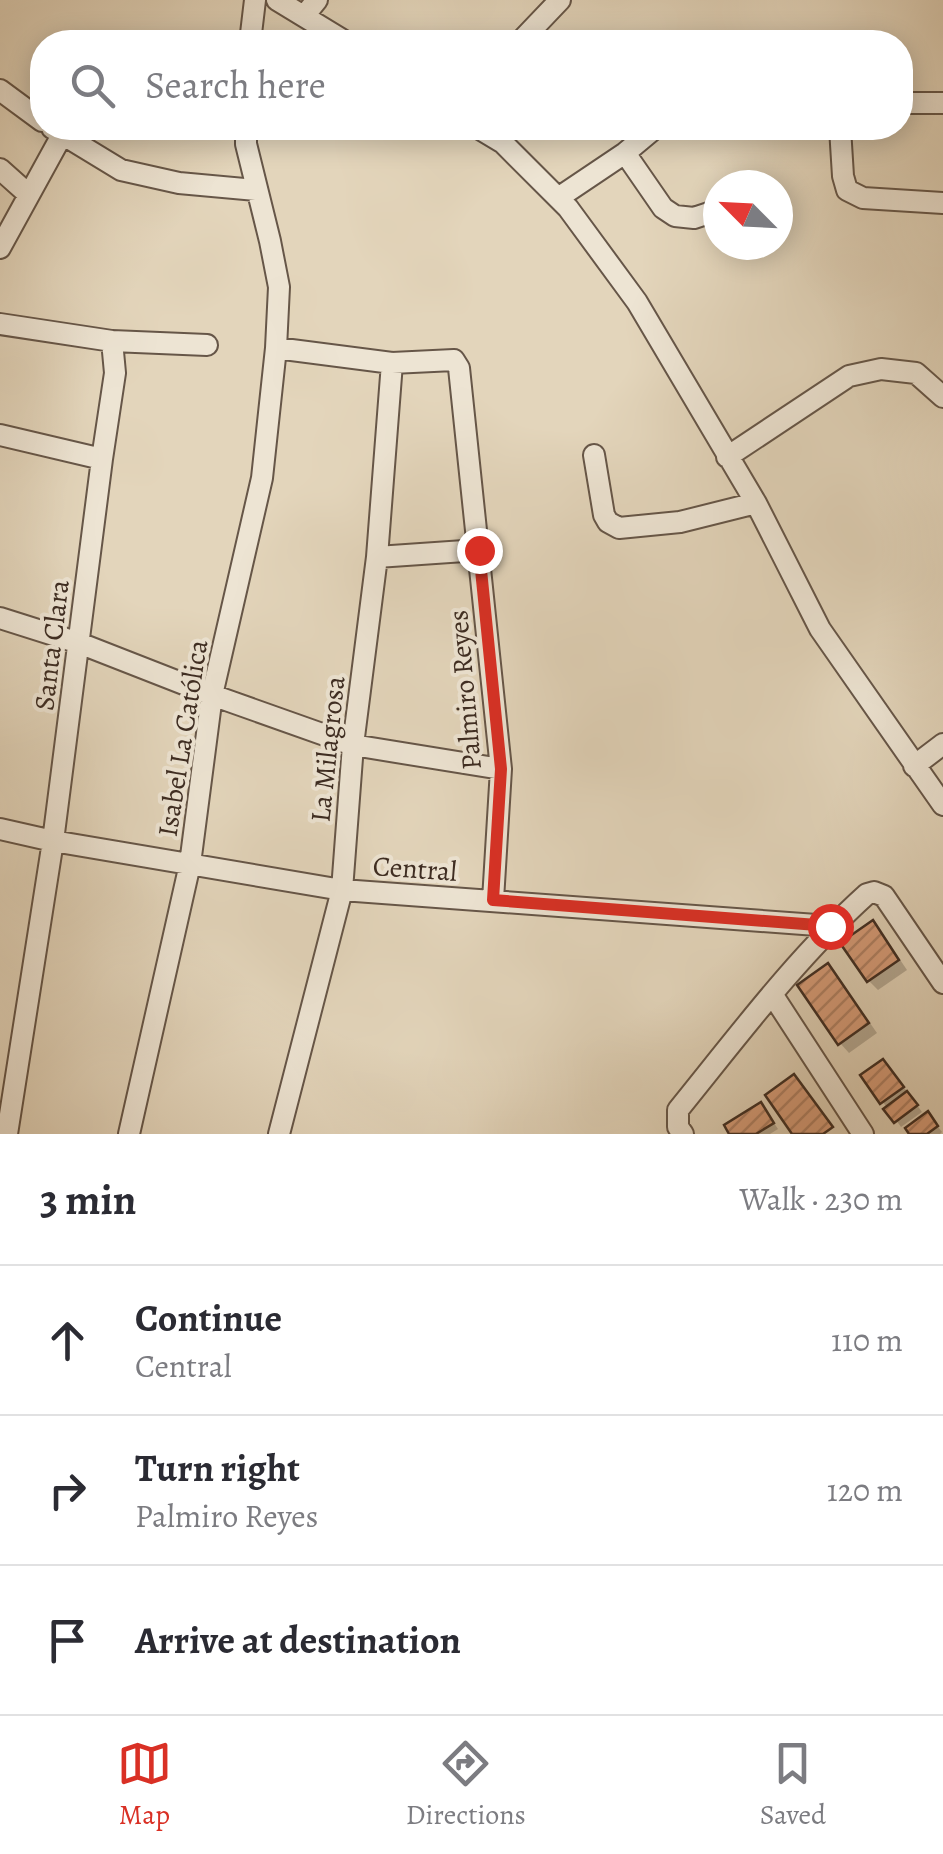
<!DOCTYPE html>
<html lang="en">
<head>
<meta charset="utf-8">
<style>
	body { margin:0; font-family:Alegreya,serif; background:#f7f7f7; color:#2b2b33 }
	.compass { position:absolute; left:703px; top:170px; width:90px; height:90px; border-radius:50%; background:#fff; box-shadow:0 5px 25px #0003; rotate:294deg }
	.stop { position:absolute; width:30px; height:30px; margin:-22px; border:8px solid #d93025; border-radius:50%; background:#fff }
	.stop.end { background:#d93025; border-color:#fff; box-shadow:0 2px 10px #0008 }
	.list { margin:0; padding:0; list-style:none }
	h2 { display:flex; justify-content:space-between; align-items:center; height:130px; margin:0; padding:0 40px; font-size:42px }
	h2 small { font-size:32px; font-weight:400; color:#7c7c81 }
	.list li { display:grid; grid-template-columns:65px 1fr auto; gap:30px; align-items:center; box-sizing:border-box; height:150px; padding:0 40px; border-top:2px solid #e1e1e2 }
	.list b { display:block; font-size:38px; white-space:nowrap }
	.list p { margin:0; font-size:32px; white-space:nowrap; color:#7c7c81 }
	.list em { font-size:32px; font-style:normal; color:#7c7c81 }
	.icon { flex:none; width:55px; height:55px; fill:none; stroke:currentColor; stroke-width:2; stroke-linecap:round; stroke-linejoin:round }
	.map { position:relative; flex:none; width:943px; height:1134px; overflow:hidden }
	.search { position:absolute; background:#fff; box-shadow:0 5px 25px #0003; left:30px; right:30px; top:30px; height:110px; display:flex; align-items:center; gap:25px; box-sizing:border-box; padding:0 35px; border-radius:40px; color:#7c7c81; font-size:38px }
	.sheet { height:580px; background:#fff }
	nav { display:flex; justify-content:space-around; align-items:center; box-sizing:border-box; height:140px; border-top:2px solid #e1e1e2; background:#fff; font-size:28px; color:#7c7c81 }
	nav a { display:grid; justify-items:center; gap:5px }
	nav .on { color:#d93025 }
	.map>svg:first-child { display:block }
</style>
</head>
<body>
<div class="map">
<svg width="943" height="1134" viewBox="0 0 943 1134">
	<defs>
		<pattern id="building-hatch" width="6" height="6" patternUnits="userSpaceOnUse" patternTransform="scale(2.5)"><rect width="6" height="6" fill="#d99e7b"/><path d="M-1 1l2-2M0 6l6-6M5 7l2-2" fill="none" stroke="#b18164"/></pattern>
	</defs>
	<rect width="100%" height="100%" fill="#e3d5bb"/>
	<filter id="stains"><feTurbulence type="fractalNoise" baseFrequency=".002" numOctaves="4"/><feColorMatrix values="0 0 0 0 .2 0 0 0 0 .09 0 0 0 0 .02 0 0 0 .5 -.17"/></filter>
	<radialGradient id="worn" r=".72"><stop offset=".6" stop-color="#630" stop-opacity="0"/><stop offset="1" stop-color="#630" stop-opacity=".3"/></radialGradient>
	<path fill="#0003" d="M872,924L882,933L907,970L878,990L869,981Z
		M828,966L837,976L877,1033L849,1053L840,1043Z
		M889,1067L922,1112L901,1127L864,1076Z
		M766,1111L778,1129L770,1134H732Z
		M933,1120L942,1132L940,1134H912Z"/>
	<path fill="url(#building-hatch)" stroke="#3d2c22" stroke-width="2.5" d="M873,920L899,960L867,982L840,943Z
		M828,963L869,1023L838,1045L797,985Z
		M883,1059L904,1087L880,1104L860,1075Z
		M794,1074L833,1127L823,1134H792L765,1095Z
		M907,1091L918,1105L894,1123L883,1109Z
		M761,1102L774,1123L756,1134H729L724,1125Z
		M928,1111L938,1126L927,1134H909L905,1128Z"/>
	<g fill="none" stroke-linecap="round" stroke-linejoin="round">
		<defs>
			<path id="street" d="M277,0L346,42
				M304,16L317,0
				M250,42L255,0
				M520,42L560,0
				M0,90L42,121
				M900,103H943
				M52,128L121,170L179,183L256,190
				M478,128L503,143L568,208L637,302L756,503L820,629L943,805
				M840,128L843,176L847,190L863,198L943,203
				M625,153L663,208L675,216L694,218L718,210
				M0,169L28,194
				M558,198L625,153L655,128
				M0,248L62,135
				M0,324L112,341L207,345
				M276,348L392,363L454,360L459,368L501,769L493,900
				M0,435L102,459
				M594,455L604,515L608,522L619,528L680,522L756,503
				M727,457L849,376L881,369L916,373L943,397
				M377,557L479,550
				M0,618L79,643L212,695L353,745L501,769
				M914,766L943,744
				M0,829L53,841L342,890L830,926
				M772,994L863,1134
				M7,1134L53,841L102,459L115,373L112,341
				M129,1134L190,864L212,695L262,478L276,348L279,287L270,241L246,144V128
				M279,1134L342,890L353,745L377,557L392,363
				M683,1134L678,1127V1110C738,1036 796,958 867,894L874,892L884,896L943,983"/>
		</defs>
		<use href="#street" stroke="#665648" stroke-width="24"/>
		<use href="#street" stroke="#ede4d3" stroke-width="20"/>
	</g>
	<g fill="none" stroke-linecap="round" stroke-linejoin="round">
		<path stroke="#d93025" stroke-width="12" d="M479,550L501,769L493,900L830,926"/>
	</g>
	<g text-anchor="middle" stroke-width="8" stroke-linejoin="round" paint-order="stroke">
		<g font-size="28" fill="#3d2c22" stroke="#ede4d3">
			<text transform="translate(51 645) rotate(-83)" y="10">Santa Clara</text>
			<text transform="translate(464 690) rotate(-95)" y="10">Palmiro Reyes</text>
			<text transform="translate(182 738) rotate(-81)" y="10">Isabel La Católica</text>
			<text transform="translate(327 749) rotate(-84)" y="10">La Milagrosa</text>
			<text transform="translate(415 868) rotate(4)" y="10">Central</text>
		</g>
	</g>
	<rect width="100%" height="100%" filter="url(#stains)"/>
	<rect width="100%" height="100%" fill="url(#worn)"/>
</svg>
<svg class="compass" viewBox="-18 -18 36 36"><path d="M0-13l5 13h-10z" fill="#e53935"/><path d="M0 13l5-13h-10z" fill="#7c7c81"/></svg>
<div class="stop" style="left:830px;top:926px"></div>
<div class="stop end" style="left:479px;top:550px"></div>
<div class="search"><svg class="icon" aria-label="search" viewBox="0 0 24 24"><circle cx="10" cy="10" r="6"/><path d="M15 15l6 6"/></svg>Search here</div>
</div>
<section class="sheet">
<h2>3 min<small>Walk · 230 m</small></h2>
<ul class="list">
<li><svg class="icon" aria-label="ahead" viewBox="0 0 24 24"><path d="M12 20V5M6 11l6-6 6 6"/></svg><div><b>Continue</b><p>Central</p></div><em>110 m</em></li>
<li><svg class="icon" aria-label="right" viewBox="0 0 24 24"><path d="M7 20v-9h11M14 6l5 5-5 5"/></svg><div><b>Turn right</b><p>Palmiro Reyes</p></div><em>120 m</em></li>
<li><svg class="icon" aria-label="arrive" viewBox="0 0 24 24"><path d="M6 21V4h12l-3 4 3 4H6"/></svg><div><b>Arrive at destination</b></div></li>
</ul>
</section>
<nav>
<a class="on"><svg class="icon" aria-label="map" viewBox="0 0 24 24"><path d="M3 6l6-2 6 2 6-2v14l-6 2-6-2-6 2zM9 4v14M15 6v14"/></svg>Map</a>
<a><svg class="icon" aria-label="directions" viewBox="0 0 24 24"><path d="M12 3l9 9-9 9-9-9zM9 14v-3h6M13 9l2 2-2 2"/></svg>Directions</a>
<a><svg class="icon" aria-label="saved" viewBox="0 0 24 24"><path d="M7 4h10v16l-5-4-5 4z"/></svg>Saved</a>
</nav>
</body>
</html>
